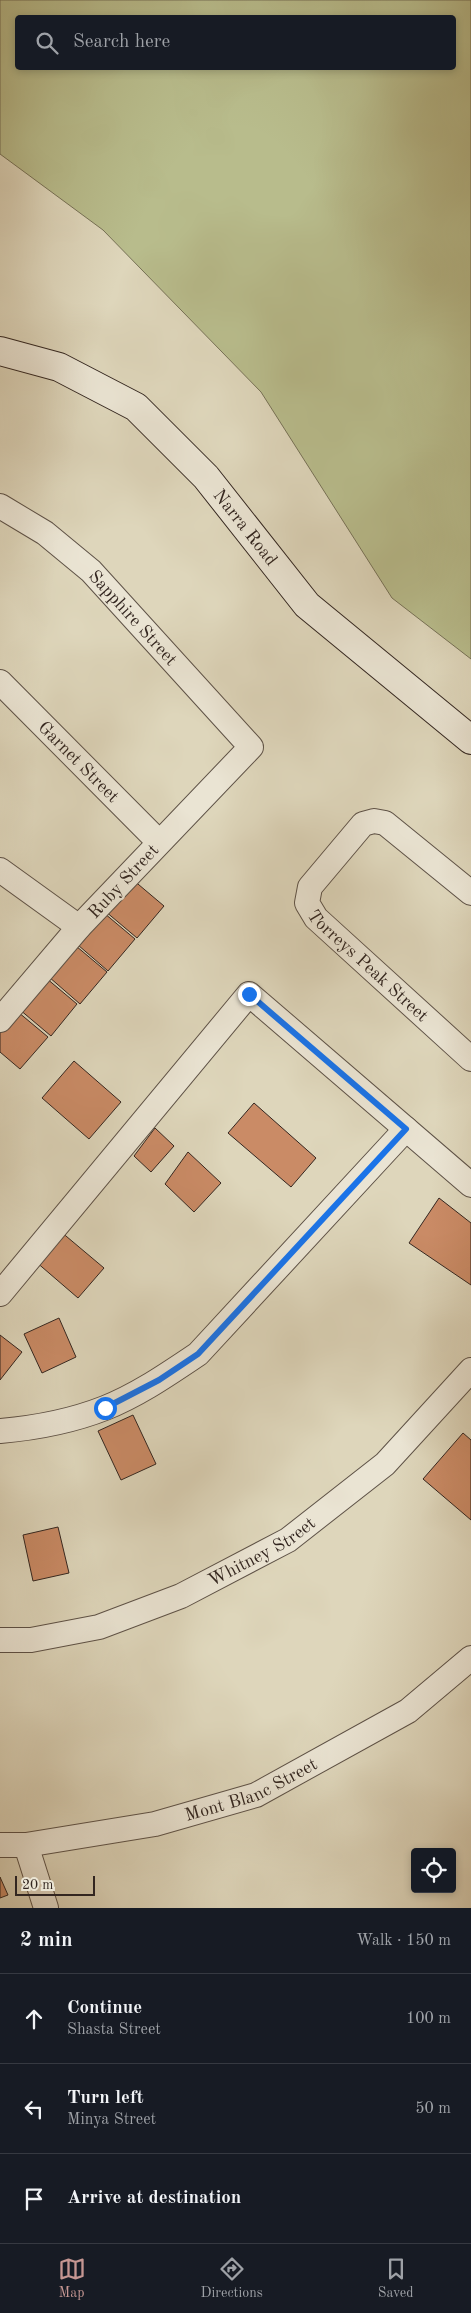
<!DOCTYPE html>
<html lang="en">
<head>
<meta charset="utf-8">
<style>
	body { margin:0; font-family:"Old Standard TT",serif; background:#20242c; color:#f1f3f6 }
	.controls { position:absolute; right:15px; bottom:15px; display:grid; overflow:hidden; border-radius:5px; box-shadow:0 2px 8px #0003 }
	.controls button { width:45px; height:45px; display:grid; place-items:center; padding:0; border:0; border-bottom:1px solid #363941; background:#171b24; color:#f1f3f6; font:25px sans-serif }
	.scale { position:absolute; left:15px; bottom:12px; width:80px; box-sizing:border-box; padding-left:5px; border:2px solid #332620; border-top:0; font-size:14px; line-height:18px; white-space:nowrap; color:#332620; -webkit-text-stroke:4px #eae4d3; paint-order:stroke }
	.stop { position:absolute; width:15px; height:15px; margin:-11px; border:4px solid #1a73e8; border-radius:50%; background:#fff }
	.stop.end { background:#1a73e8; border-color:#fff; box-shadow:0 1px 5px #0008 }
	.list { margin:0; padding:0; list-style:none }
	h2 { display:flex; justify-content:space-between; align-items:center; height:65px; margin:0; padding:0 20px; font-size:21px }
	h2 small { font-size:16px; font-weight:400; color:#9ea1a6 }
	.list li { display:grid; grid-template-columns:32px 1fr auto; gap:15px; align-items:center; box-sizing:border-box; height:90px; padding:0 20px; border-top:1px solid #363941 }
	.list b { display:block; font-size:19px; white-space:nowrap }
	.list p { margin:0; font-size:16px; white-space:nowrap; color:#9ea1a6 }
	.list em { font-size:16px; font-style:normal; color:#9ea1a6 }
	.icon { flex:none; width:28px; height:28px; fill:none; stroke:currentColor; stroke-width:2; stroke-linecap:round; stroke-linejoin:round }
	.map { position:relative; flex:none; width:471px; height:1908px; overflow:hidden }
	.search { position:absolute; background:#171b24; box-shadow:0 2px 8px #0003; left:15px; right:15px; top:15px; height:55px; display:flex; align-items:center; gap:12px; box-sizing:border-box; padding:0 18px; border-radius:5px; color:#9ea1a6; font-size:19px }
	.sheet { height:335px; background:#171b24 }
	nav { display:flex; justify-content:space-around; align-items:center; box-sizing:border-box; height:70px; border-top:1px solid #363941; background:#171b24; font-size:14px; color:#9ea1a6 }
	nav a { display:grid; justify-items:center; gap:2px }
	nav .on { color:#c59692 }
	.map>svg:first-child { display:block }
</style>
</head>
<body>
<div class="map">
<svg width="471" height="1908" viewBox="0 0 471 1908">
	<rect width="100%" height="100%" fill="#ded6bb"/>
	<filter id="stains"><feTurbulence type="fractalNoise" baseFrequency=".004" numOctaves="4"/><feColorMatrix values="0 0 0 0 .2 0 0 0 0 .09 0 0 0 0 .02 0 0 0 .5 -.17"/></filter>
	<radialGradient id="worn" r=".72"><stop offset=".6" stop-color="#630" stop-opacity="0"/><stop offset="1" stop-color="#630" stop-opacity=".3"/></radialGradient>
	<path fill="#b8bc8c" stroke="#767156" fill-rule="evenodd" d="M0,0H471V659L392,598L261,392L103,230L0,154ZM18,18H454V68H18Z"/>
	<path fill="#ca8b66" stroke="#332620" d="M132,879L164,906L137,938L105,911Z
		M104,913L135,939L108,971L78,945Z
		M76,946L107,972L80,1004L49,977Z
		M46,978L77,1004L51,1036L19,1009Z
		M18,1012L48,1037L20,1069L0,1052V1033Z
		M74,1061L121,1102L89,1139L42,1098Z
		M254,1103L316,1158L291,1187L228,1133Z
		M155,1128L174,1146L151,1172L134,1156Z
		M188,1152L221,1183L194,1212L165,1184Z
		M439,1198L471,1223V1285L409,1243Z
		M60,1231L104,1268L78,1298L35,1261Z
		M59,1318L76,1357L42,1373L24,1334Z
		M0,1335L22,1352L0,1380Z
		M133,1415L156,1464L121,1480L98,1431Z
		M463,1433L471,1440V1520L423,1479Z
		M58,1527L69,1573L33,1581L23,1535Z
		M0,1877L8,1895L0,1898Z"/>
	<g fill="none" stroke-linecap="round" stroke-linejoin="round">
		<defs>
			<g id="street">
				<path id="s1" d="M0,506L45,533L91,571L251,747L79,927L0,1020"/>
				<path id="s2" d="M0,682L159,842"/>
				<path d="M0,870L79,927"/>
				<path id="s3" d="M471,893L385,823L374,821L363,824L310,887L307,903L316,918L471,1059"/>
				<path d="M0,1294L249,994L471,1185"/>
				<path d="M0,1431C35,1428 72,1421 105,1408C138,1395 168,1374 198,1354L406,1129"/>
				<path id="s4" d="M0,1640H31L99,1627L181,1596L288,1540L385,1464L471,1370"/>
				<path id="s5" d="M0,1845H26L155,1824L256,1795L408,1711L471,1658"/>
				<path d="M26,1845L46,1908"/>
			</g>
			<g id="secondary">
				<path id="s6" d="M0,351L59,367L136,407L206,477L307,605L471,740"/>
			</g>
		</defs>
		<use href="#street" stroke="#5e5247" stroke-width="26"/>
		<use href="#secondary" stroke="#332620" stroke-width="30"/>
		<use href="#street" stroke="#eae4d3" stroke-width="24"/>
		<use href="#secondary" stroke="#eae4d3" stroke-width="28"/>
	</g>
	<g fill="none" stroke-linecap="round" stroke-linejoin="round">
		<path stroke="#1a73e8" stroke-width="6" d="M105,1408L159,1380L198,1354L406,1129L249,994"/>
	</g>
	<g text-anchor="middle" stroke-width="5" stroke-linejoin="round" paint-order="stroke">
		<g font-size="18" fill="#332620" stroke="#eae4d3">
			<text dy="6" stroke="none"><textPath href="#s6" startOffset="311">Narra Road</textPath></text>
			<text dy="6" stroke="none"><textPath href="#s1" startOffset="175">Sapphire Street</textPath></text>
			<text dy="6" stroke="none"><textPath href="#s2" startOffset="112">Garnet Street</textPath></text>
			<text transform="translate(123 881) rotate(-47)" y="6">Ruby Street</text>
			<text dy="6" stroke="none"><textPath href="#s3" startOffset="320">Torreys Peak Street</textPath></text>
			<text dy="6" stroke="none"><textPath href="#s4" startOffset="280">Whitney Street</textPath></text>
			<text dy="6" stroke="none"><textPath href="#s5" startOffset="259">Mont Blanc Street</textPath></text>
		</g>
	</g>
	<rect width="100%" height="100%" filter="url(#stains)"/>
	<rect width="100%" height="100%" fill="url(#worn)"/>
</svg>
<div class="controls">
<button><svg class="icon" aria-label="locate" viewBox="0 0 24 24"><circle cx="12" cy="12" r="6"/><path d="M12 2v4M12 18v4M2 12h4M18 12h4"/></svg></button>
</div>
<div class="scale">20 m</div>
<div class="stop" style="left:105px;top:1408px"></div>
<div class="stop end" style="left:249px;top:994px"></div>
<div class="search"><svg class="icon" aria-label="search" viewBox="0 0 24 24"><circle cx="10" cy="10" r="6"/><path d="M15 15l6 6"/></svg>Search here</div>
</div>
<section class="sheet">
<h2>2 min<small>Walk · 150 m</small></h2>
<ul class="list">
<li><svg class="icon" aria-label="ahead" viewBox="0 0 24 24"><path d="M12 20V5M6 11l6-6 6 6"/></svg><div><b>Continue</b><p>Shasta Street</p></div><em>100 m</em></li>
<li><svg class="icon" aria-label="left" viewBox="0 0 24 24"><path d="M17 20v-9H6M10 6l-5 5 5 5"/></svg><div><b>Turn left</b><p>Minya Street</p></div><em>50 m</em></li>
<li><svg class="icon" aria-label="arrive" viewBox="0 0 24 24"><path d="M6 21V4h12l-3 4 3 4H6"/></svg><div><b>Arrive at destination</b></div></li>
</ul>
</section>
<nav>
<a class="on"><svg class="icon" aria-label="map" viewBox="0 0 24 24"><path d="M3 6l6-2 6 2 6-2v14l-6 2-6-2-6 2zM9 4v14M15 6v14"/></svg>Map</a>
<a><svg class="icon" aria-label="directions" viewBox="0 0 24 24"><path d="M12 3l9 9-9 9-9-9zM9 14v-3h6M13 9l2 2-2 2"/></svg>Directions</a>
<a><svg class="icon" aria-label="saved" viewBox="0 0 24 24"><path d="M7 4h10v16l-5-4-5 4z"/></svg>Saved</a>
</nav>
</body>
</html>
